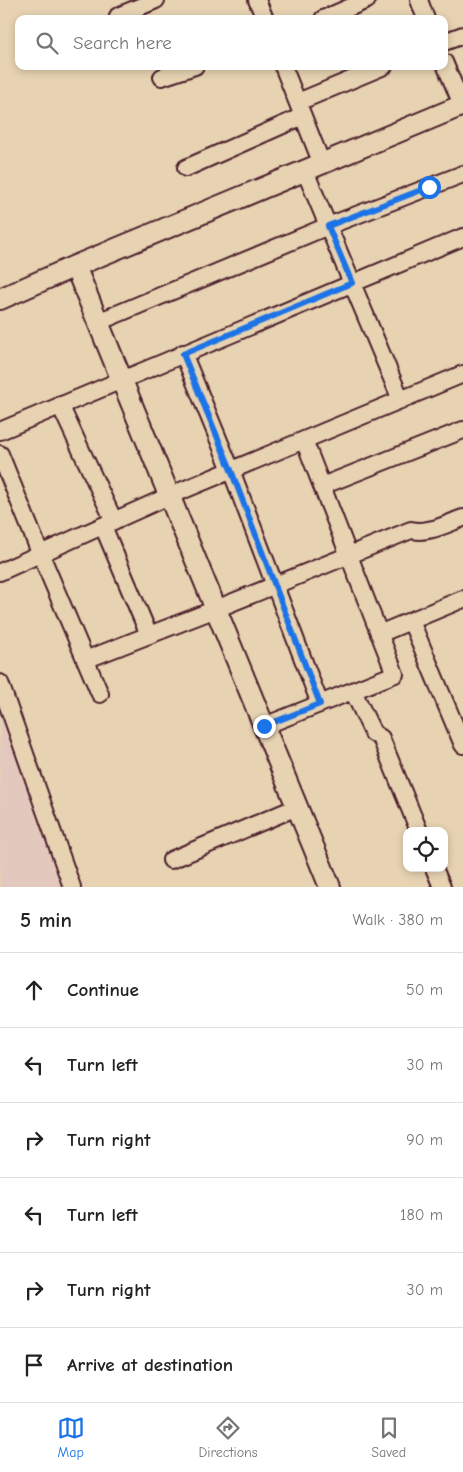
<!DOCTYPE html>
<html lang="en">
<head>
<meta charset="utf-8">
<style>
	body { margin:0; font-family:"Comic Neue",sans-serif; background:#f2f2f2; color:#222 }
	.controls { position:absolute; right:15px; bottom:15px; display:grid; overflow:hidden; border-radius:10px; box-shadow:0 2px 8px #0003 }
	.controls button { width:45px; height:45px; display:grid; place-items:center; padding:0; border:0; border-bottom:1px solid #e0e0e0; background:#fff; color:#222; font:25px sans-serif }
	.stop { position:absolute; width:15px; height:15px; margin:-11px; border:4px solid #1a73e8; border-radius:50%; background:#fff }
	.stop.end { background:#1a73e8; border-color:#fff; box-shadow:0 1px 5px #0008 }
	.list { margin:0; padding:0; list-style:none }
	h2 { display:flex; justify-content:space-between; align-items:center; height:65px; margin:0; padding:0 20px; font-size:21px }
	h2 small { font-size:16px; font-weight:400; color:#767676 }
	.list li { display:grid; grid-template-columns:32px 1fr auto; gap:15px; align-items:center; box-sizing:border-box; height:75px; padding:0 20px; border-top:1px solid #e0e0e0 }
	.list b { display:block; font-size:19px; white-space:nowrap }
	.list em { font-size:16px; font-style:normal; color:#767676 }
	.icon { flex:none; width:28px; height:28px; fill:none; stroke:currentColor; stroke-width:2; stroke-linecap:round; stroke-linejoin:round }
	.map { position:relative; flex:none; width:463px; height:887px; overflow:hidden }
	.search { position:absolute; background:#fff; box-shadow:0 2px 8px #0003; left:15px; right:15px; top:15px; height:55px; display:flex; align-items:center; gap:12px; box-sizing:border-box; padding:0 18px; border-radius:10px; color:#767676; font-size:19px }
	.sheet { height:515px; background:#fff }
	nav { display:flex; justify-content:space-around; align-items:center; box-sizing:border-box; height:70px; border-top:1px solid #e0e0e0; background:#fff; font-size:14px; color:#767676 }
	nav a { display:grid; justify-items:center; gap:2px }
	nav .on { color:#1a73e8 }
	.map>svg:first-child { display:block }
</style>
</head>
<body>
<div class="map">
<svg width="463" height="887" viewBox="0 0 463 887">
	<rect width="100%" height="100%" fill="#e7d3b2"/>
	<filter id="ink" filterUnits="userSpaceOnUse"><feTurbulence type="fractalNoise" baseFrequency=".02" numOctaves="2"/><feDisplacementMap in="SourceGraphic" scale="10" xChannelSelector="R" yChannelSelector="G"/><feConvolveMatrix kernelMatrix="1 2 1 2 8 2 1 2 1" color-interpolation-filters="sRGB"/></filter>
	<g filter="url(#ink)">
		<path fill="#e3c9bd" d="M0,703L63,887H0Z"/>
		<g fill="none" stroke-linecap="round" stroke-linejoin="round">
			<defs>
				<path id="minor" d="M257,0L265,19
					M419,0L426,19
					M118,16L156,0
					M323,19L367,0
					M444,42L463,35
					M444,62L463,107
					M283,66L322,164
					M162,77L195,66
					M298,102L384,66
					M186,168L303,116
					M305,171L401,400
					M98,322L328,226L463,174
					M183,353L231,470L320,704
					M60,405L114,521
					M0,431L463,237
					M0,454L41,555L100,694
					M322,486L463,430
					M103,526L149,635
					M0,572L169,496L463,374
					M411,621L463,745
					M379,634L463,599
					M85,660L216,609L411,530C429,534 446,524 463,518
					M0,683L72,887
					M353,691L373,733L381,738L419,831
					M264,726L395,674L304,440
					M171,860L297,807
					M434,868L442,887"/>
				<path id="tertiary" d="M75,266L330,887
					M0,299L75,266L463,105"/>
			</defs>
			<use href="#minor" stroke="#4a1f2b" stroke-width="20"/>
			<use href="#tertiary" stroke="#4a1f2b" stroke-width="24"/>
			<use href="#minor" stroke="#e7d3b2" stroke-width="16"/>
			<use href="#tertiary" stroke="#e7d3b2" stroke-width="20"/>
		</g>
	</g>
	<g fill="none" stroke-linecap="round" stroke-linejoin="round" filter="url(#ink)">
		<path stroke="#1a73e8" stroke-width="6" d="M264,726L320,704L231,470L183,354L352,283L328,226L429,187"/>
	</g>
</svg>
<div class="controls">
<button><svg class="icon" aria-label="locate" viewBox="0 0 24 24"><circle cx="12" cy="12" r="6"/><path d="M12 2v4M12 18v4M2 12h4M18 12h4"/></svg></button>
</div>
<div class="stop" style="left:429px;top:187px"></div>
<div class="stop end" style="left:264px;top:726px"></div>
<div class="search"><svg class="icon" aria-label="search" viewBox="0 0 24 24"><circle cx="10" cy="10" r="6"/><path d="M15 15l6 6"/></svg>Search here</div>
</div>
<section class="sheet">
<h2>5 min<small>Walk · 380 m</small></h2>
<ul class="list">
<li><svg class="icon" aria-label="ahead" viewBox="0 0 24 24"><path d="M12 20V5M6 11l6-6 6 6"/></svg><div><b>Continue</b></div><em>50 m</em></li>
<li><svg class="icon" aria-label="left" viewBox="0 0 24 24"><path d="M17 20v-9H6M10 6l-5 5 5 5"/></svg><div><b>Turn left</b></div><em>30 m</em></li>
<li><svg class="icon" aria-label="right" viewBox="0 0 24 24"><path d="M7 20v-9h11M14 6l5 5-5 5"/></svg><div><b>Turn right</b></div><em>90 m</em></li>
<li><svg class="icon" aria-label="left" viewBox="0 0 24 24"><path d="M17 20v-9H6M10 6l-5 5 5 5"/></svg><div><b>Turn left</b></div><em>180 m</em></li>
<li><svg class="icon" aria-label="right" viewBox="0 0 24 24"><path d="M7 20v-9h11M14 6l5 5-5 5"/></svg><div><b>Turn right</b></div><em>30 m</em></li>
<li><svg class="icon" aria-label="arrive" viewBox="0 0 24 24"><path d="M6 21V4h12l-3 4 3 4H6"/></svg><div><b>Arrive at destination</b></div></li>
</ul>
</section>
<nav>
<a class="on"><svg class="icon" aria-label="map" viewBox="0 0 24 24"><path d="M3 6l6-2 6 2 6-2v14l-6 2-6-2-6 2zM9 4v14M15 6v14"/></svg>Map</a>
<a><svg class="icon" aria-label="directions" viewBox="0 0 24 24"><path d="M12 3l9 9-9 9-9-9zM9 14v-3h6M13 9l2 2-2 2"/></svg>Directions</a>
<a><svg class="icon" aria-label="saved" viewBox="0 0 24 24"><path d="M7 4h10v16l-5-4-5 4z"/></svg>Saved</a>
</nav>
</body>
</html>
